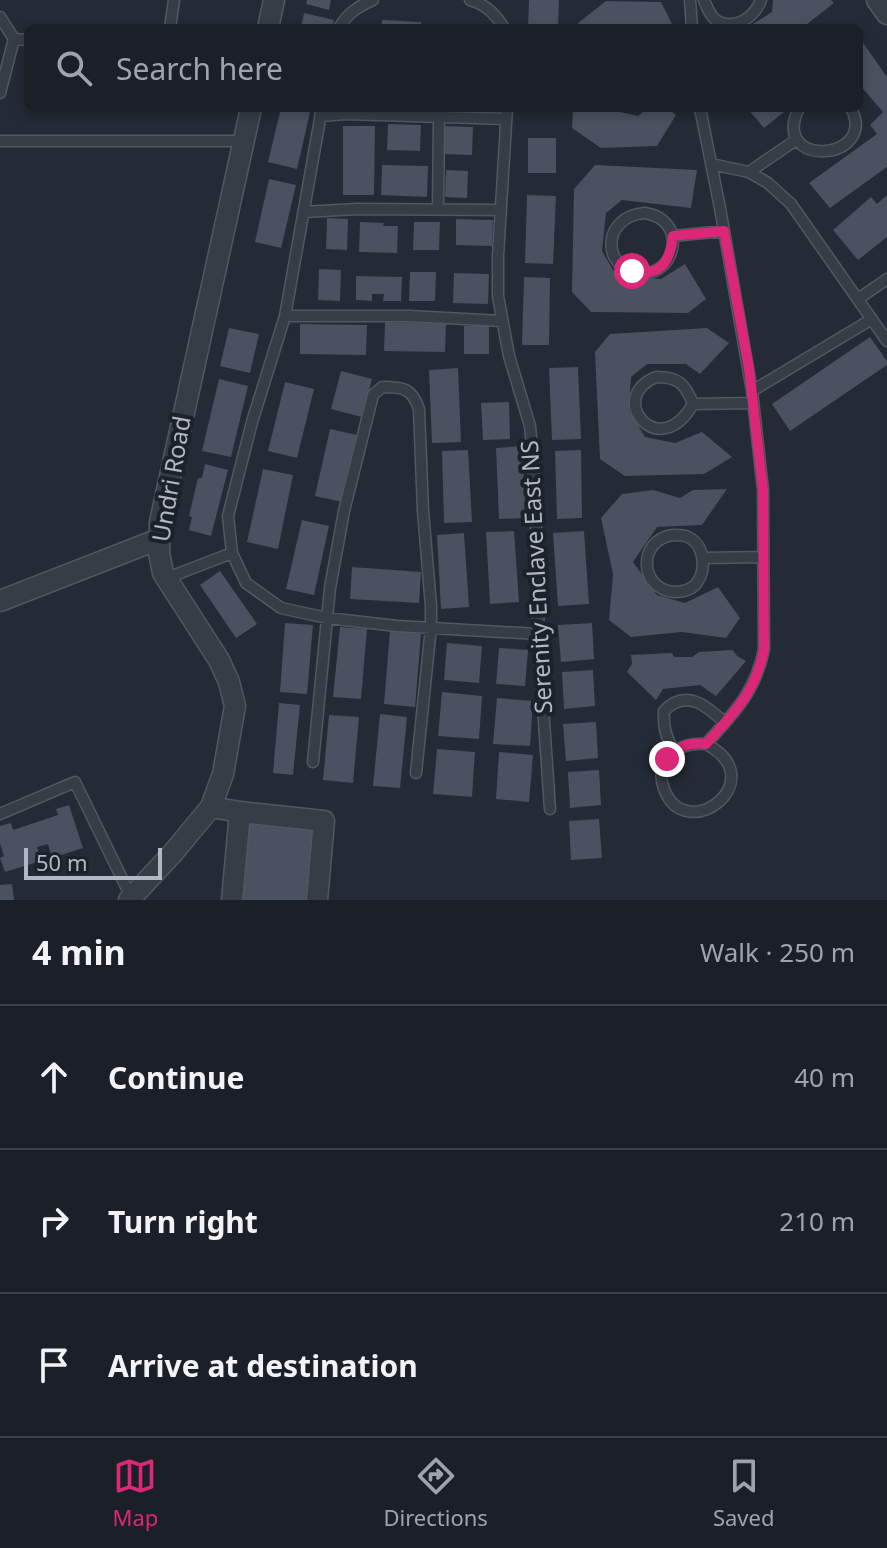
<!DOCTYPE html>
<html lang="en">
<head>
<meta charset="utf-8">
<style>
	body { margin:0; font-family:"Noto Sans",sans-serif; background:#282d34; color:#f1f3f6 }
	.scale { position:absolute; left:24px; bottom:20px; width:138px; box-sizing:border-box; padding-left:8px; border:4px solid #b2b7c3; border-top:0; font-size:22px; line-height:28px; white-space:nowrap; color:#b2b7c3; -webkit-text-stroke:6px #1c222c; paint-order:stroke }
	.stop { position:absolute; width:24px; height:24px; margin:-18px; border:6px solid #db2777; border-radius:50%; background:#fff }
	.stop.end { background:#db2777; border-color:#fff; box-shadow:0 2px 8px #0008 }
	.list { margin:0; padding:0; list-style:none }
	h2 { display:flex; justify-content:space-between; align-items:center; height:104px; margin:0; padding:0 32px; font-size:34px }
	h2 small { font-size:26px; font-weight:400; color:#a0a3a8 }
	.list li { display:grid; grid-template-columns:52px 1fr auto; gap:24px; align-items:center; box-sizing:border-box; height:144px; padding:0 32px; border-top:2px solid #393e45 }
	.list b { display:block; font-size:30px; white-space:nowrap }
	.list em { font-size:26px; font-style:normal; color:#a0a3a8 }
	.icon { flex:none; width:44px; height:44px; fill:none; stroke:currentColor; stroke-width:2; stroke-linecap:round; stroke-linejoin:round }
	.map { position:relative; flex:none; width:887px; height:900px; overflow:hidden }
	.search { position:absolute; background:#1b2028; box-shadow:0 4px 12px #0003; left:24px; right:24px; top:24px; height:88px; display:flex; align-items:center; gap:20px; box-sizing:border-box; padding:0 28px; border-radius:12px; color:#a0a3a8; font-size:30px }
	.sheet { height:536px; background:#1b2028 }
	nav { display:flex; justify-content:space-around; align-items:center; box-sizing:border-box; height:112px; border-top:2px solid #393e45; background:#1b2028; font-size:22px; color:#a0a3a8 }
	nav a { display:grid; justify-items:center; gap:4px }
	nav .on { color:#db2777 }
	.map>svg:first-child { display:block }
</style>
</head>
<body>
<div class="map">
<svg width="887" height="900" viewBox="0 0 887 900">
	<rect width="100%" height="100%" fill="#242a36"/>
	<path fill="#4a5160" d="M307,0H331L329,10L306,4Z
		M529,0H559L558,28H528Z
		M773,0H831L834,3L802,28H746L772,12Z
		M606,1L661,2L674,28H577L578,23Z
		M304,13L334,20L332,28H301Z
		M382,20L421,22V28H382Z
		M859,37L887,77V167L830,208L809,183L877,134L870,125L883,112L859,84Z
		M281,108H311L297,169L268,162Z
		M573,108H615L616,111L638,116L648,108H667L676,115L657,146L601,148L572,128Z
		M747,108H789L764,128Z
		M388,124L421,125L420,151L387,150Z
		M343,126H375L374,195H343Z
		M444,126L473,127L472,155L444,154Z
		M528,138H556V173H528Z
		M382,165L428,166L427,197L381,195Z
		M595,165L697,170L691,208L622,200L606,213L602,251L616,275L661,279L685,264L706,299L688,313L591,312L572,292L574,189Z
		M446,170L468,171L467,198L445,197Z
		M269,179L296,185L281,248L255,242Z
		M527,195L556,196L553,264L525,263Z
		M887,195V237L858,260L833,230L871,197L877,204Z
		M327,218L348,219L347,250L326,249Z
		M456,219L493,220L492,246L456,245Z
		M360,222L384,223L383,226H398L397,253L359,252Z
		M414,222H440L439,250H413Z
		M319,269L341,270L340,301L318,300Z
		M410,272H436L435,301H409Z
		M454,273L489,274L488,304L453,303Z
		M356,276L402,277L401,301H383L384,294H372V301L356,300Z
		M524,277L550,278L549,345H522Z
		M385,322L446,323L445,352L384,351Z
		M300,324L367,325L366,355L300,354Z
		M464,326H489V354H464Z
		M229,328L259,334L250,373L220,366Z
		M707,328L729,343L700,374L686,364H647L631,377L629,410L645,437L675,443L702,432L732,457L704,474L625,476L600,459L595,352L610,334Z
		M870,337L887,361V365L790,431L772,404Z
		M578,367L581,439L552,440L549,368Z
		M458,368L461,442L432,443L429,370Z
		M341,371L372,379L362,417L331,409Z
		M219,379L248,386L231,457L202,451Z
		M285,382L314,389L297,458L268,451Z
		M509,402L510,439L483,440L481,403Z
		M330,429L357,435L342,502L315,496Z
		M522,446L526,518L499,519L496,448Z
		M468,450L472,522L444,523L442,451Z
		M581,450L582,518L557,519L555,451Z
		M205,464L228,470L211,536L189,530L192,517L189,516L198,478H202Z
		M263,469L293,475L278,549L247,542Z
		M727,489L702,525L657,527L633,562L657,595L685,603L718,587L740,618L726,638L682,632L631,637L609,620L613,574L601,518L622,494L653,490L680,498L693,490Z
		M302,520L329,526L314,595L286,589Z
		M514,531L519,602L490,604L486,532Z
		M584,531L589,604L558,606L553,533Z
		M464,533L469,607L441,609L437,535Z
		M352,567L421,572L419,603L350,599Z
		M220,571L257,624L236,638L200,585Z
		M285,623L313,625L307,694L280,692Z
		M592,623L594,659L561,662L558,625Z
		M340,627L367,629L361,699L333,697Z
		M390,631L421,634L415,707L384,704Z
		M447,643L482,646L479,683L444,680Z
		M499,648L528,650L525,686L496,684Z
		M733,650L737,656L746,661L716,696L700,685L663,689L656,700L627,672L632,664L631,655L672,653L674,657H692L699,652Z
		M593,670L595,706L564,709L562,672Z
		M442,692L482,696L479,739L438,736Z
		M497,698L533,701L530,746L493,744Z
		M279,703L300,705L293,775L273,773Z
		M380,714L407,717L400,788L373,786Z
		M329,715L359,717L353,783L323,780Z
		M596,722L598,758L566,761L563,724Z
		M437,749L475,752L472,797L433,794Z
		M499,752L533,755L529,802L496,799Z
		M599,770L601,805L570,808L568,772Z
		M69,805L83,848L52,858L48,844L37,847L41,861L5,872L0,858L4,856L0,843V826L11,823L13,830L58,815L56,809Z
		M249,818L317,823L310,900H242Z
		M599,819L602,858L571,860L569,821Z
		M12,884L14,900H0V885Z"/>
	<g fill="none" stroke-linecap="round" stroke-linejoin="round">
		<defs>
			<path id="lane" d="M470,0C487,5 495,14 504,28
				M690,0L692,28
				M704,0C707,8 711,18 719,22C737,30 755,16 761,0
				M0,17L14,39L0,93
				M170,28L174,0
				M339,28C348,13 357,7 373,0
				M14,39L28,40
				M322,108L285,316L252,422L228,516L232,553L246,583L281,608L327,618L397,626L538,634
				M507,108L498,256V296L509,356L530,426L533,461L539,593L538,634L550,809
				M700,108L720,208L752,391L763,490L764,649C756,691 734,713 706,744C680,741 653,759 664,789C686,847 774,780 706,744
				M799,108C769,170 879,161 851,108
				M320,116L347,114L506,119
				M0,141H244
				M711,164L749,172L768,183L791,204L887,341
				M749,172L796,140
				M438,209L439,117
				M304,212L357,209L501,210
				M645,213C689,220 675,275 643,273C600,271 601,216 645,213Z
				M673,236L724,231
				M858,299L887,279
				M285,316H409L502,321
				M656,377C678,377 685,383 693,404C659,464 605,398 656,377Z
				M752,391L872,319
				M693,404L753,403
				M673,535C677,535 682,535 686,536C705,543 707,570 696,584C690,591 682,592 674,592C639,589 637,540 673,535Z
				M703,558L763,557
				M167,578L232,553
				M674,751C666,737 663,727 664,711C686,688 707,706 725,723
				M313,762L330,588L344,511L373,395L382,387C403,387 412,388 419,409L423,511L431,606V627L416,773
				M0,814L75,782L131,897"/>
			<path id="street" d="M877,0L887,14
				M268,28L274,0
				M0,601L159,539
				M211,807L240,812L324,821L317,900
				M129,900L172,854L211,807L223,774L235,706L229,682L219,660L163,573L159,553L160,522L251,108
				M232,900L240,812"/>
		</defs>
		<use href="#lane" stroke="#525762" stroke-width="13"/>
		<use href="#street" stroke="#525762" stroke-width="23"/>
		<use href="#lane" stroke="#373d47" stroke-width="10"/>
		<use href="#street" stroke="#373d47" stroke-width="20"/>
	</g>
	<g fill="none" stroke-linecap="round" stroke-linejoin="round">
		<path stroke="#db2777" stroke-width="10" d="M632,271C661,278 670,261 673,236L724,231L749,369L763,490L764,649C756,692 734,713 706,744C689,742 678,746 667,759"/>
	</g>
	<g text-anchor="middle" stroke-width="8" stroke-linejoin="round" paint-order="stroke">
		<g font-size="24" fill="#b2b7c3" stroke="#1c222c">
			<text transform="translate(172 479) rotate(-80)" y="8">Undri Road</text>
			<text transform="translate(537 577) rotate(-93)" y="8">Serenity Enclave East NS</text>
		</g>
	</g>
</svg>
<div class="scale">50 m</div>
<div class="stop" style="left:632px;top:271px"></div>
<div class="stop end" style="left:667px;top:759px"></div>
<div class="search"><svg class="icon" aria-label="search" viewBox="0 0 24 24"><circle cx="10" cy="10" r="6"/><path d="M15 15l6 6"/></svg>Search here</div>
</div>
<section class="sheet">
<h2>4 min<small>Walk · 250 m</small></h2>
<ul class="list">
<li><svg class="icon" aria-label="ahead" viewBox="0 0 24 24"><path d="M12 20V5M6 11l6-6 6 6"/></svg><div><b>Continue</b></div><em>40 m</em></li>
<li><svg class="icon" aria-label="right" viewBox="0 0 24 24"><path d="M7 20v-9h11M14 6l5 5-5 5"/></svg><div><b>Turn right</b></div><em>210 m</em></li>
<li><svg class="icon" aria-label="arrive" viewBox="0 0 24 24"><path d="M6 21V4h12l-3 4 3 4H6"/></svg><div><b>Arrive at destination</b></div></li>
</ul>
</section>
<nav>
<a class="on"><svg class="icon" aria-label="map" viewBox="0 0 24 24"><path d="M3 6l6-2 6 2 6-2v14l-6 2-6-2-6 2zM9 4v14M15 6v14"/></svg>Map</a>
<a><svg class="icon" aria-label="directions" viewBox="0 0 24 24"><path d="M12 3l9 9-9 9-9-9zM9 14v-3h6M13 9l2 2-2 2"/></svg>Directions</a>
<a><svg class="icon" aria-label="saved" viewBox="0 0 24 24"><path d="M7 4h10v16l-5-4-5 4z"/></svg>Saved</a>
</nav>
</body>
</html>
